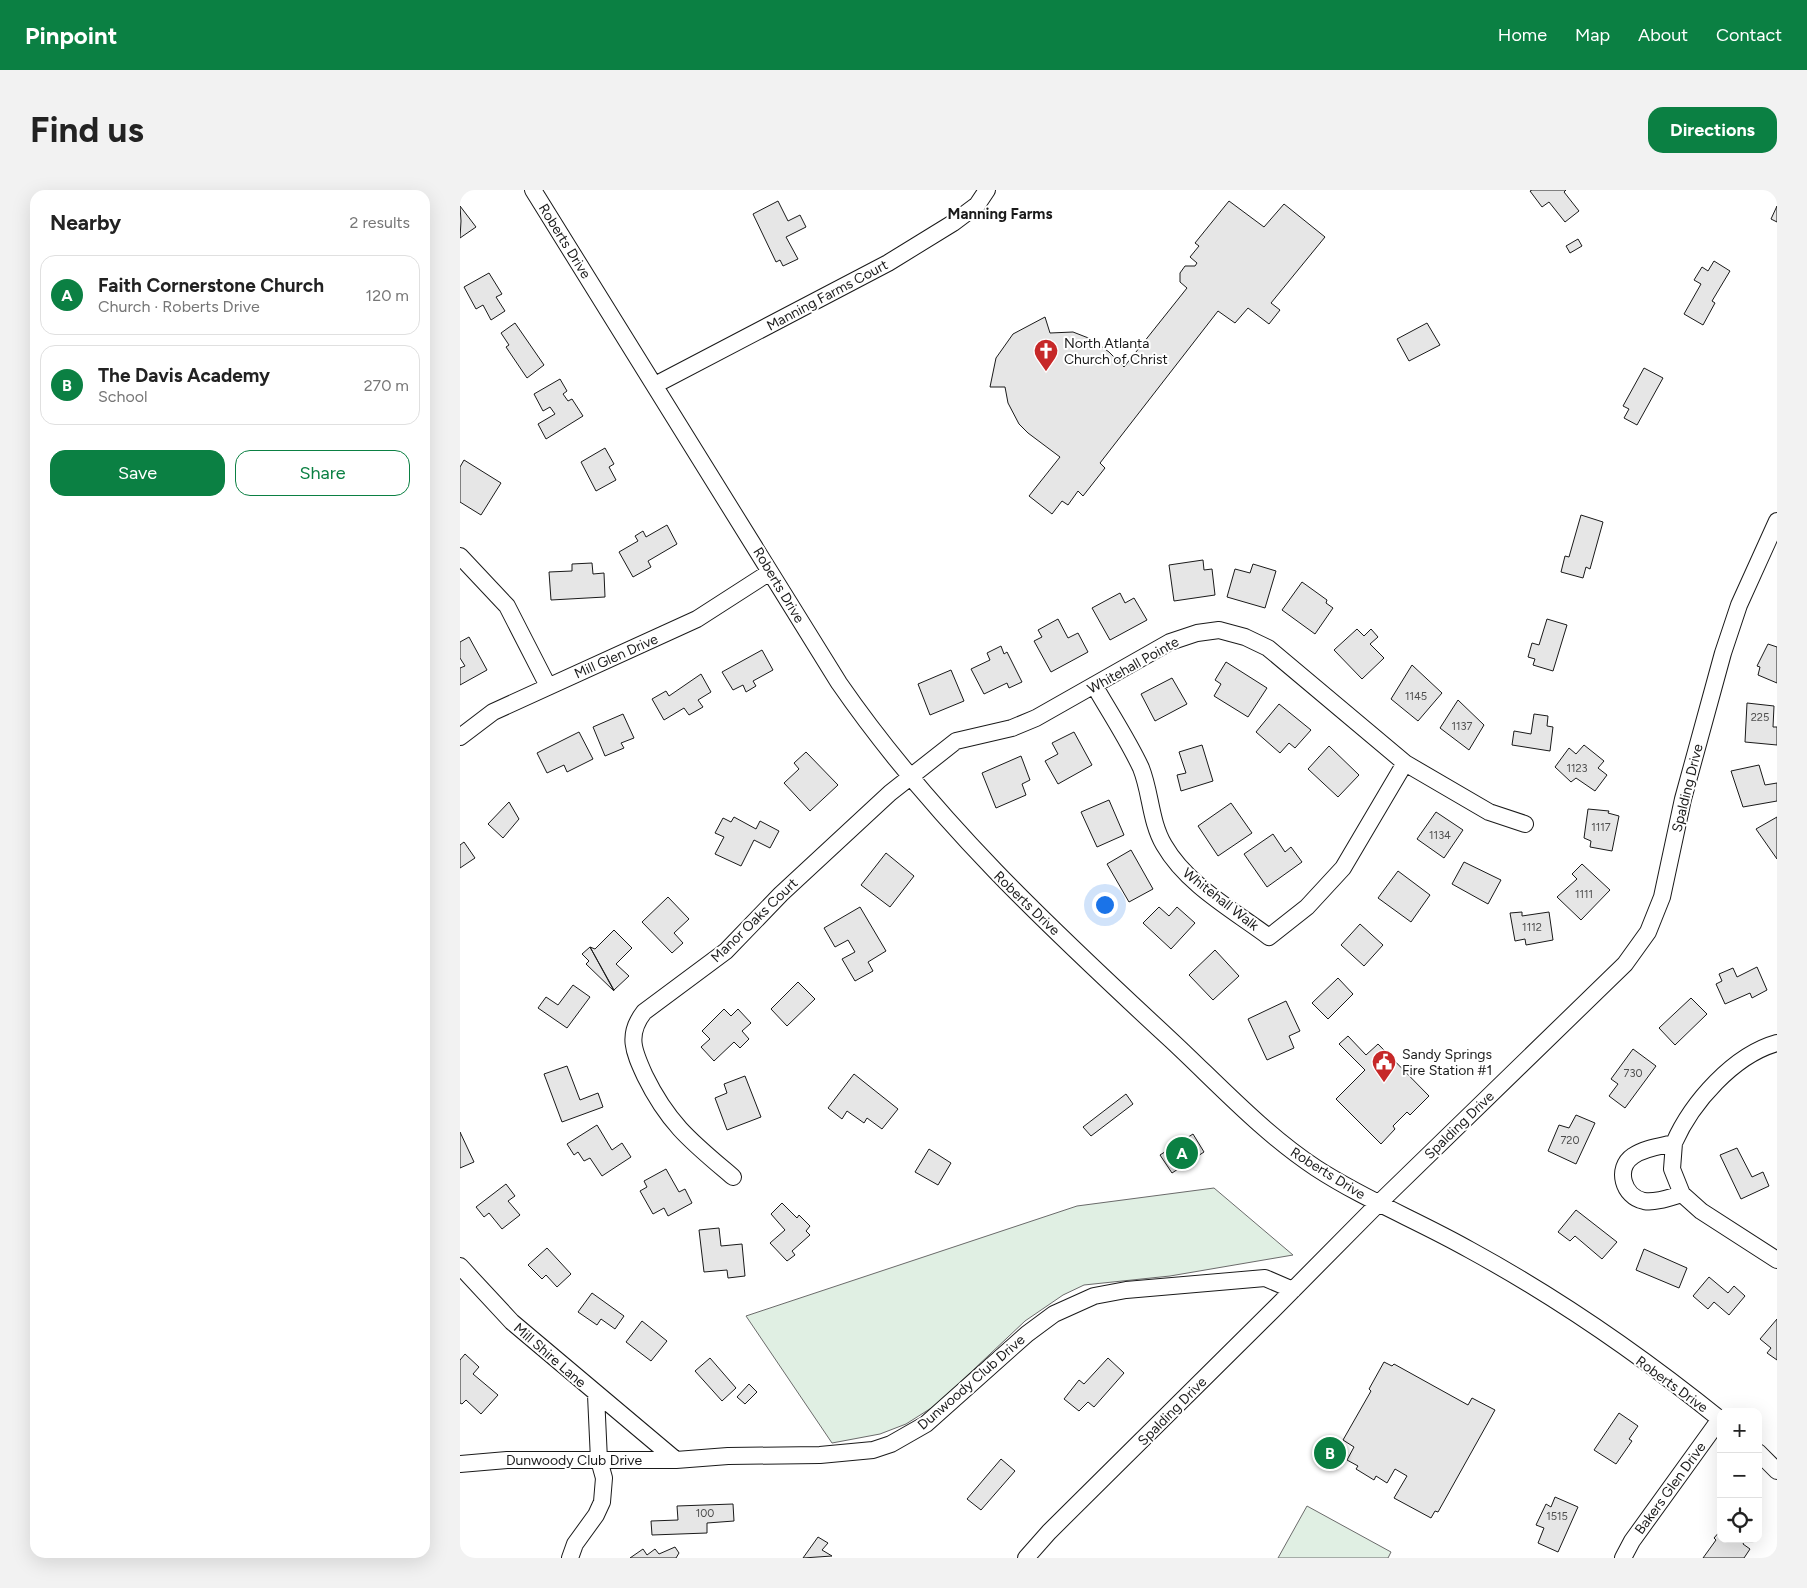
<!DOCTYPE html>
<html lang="en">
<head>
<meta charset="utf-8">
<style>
	body { margin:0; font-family:Figtree,sans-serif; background:#f2f2f2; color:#222 }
	.controls { position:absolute; right:15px; bottom:15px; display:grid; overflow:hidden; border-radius:10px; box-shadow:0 5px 20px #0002 }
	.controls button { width:45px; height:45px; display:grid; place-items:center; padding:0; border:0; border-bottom:1px solid #e0e0e0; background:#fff; color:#222; font:25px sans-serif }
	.you { position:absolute; left:644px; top:714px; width:18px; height:18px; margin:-12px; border:4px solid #fff; border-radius:50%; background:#1a73e8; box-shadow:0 0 0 8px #1a73e833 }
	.badge { display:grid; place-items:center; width:32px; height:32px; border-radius:50%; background:#0b8043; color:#fff; font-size:16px; font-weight:700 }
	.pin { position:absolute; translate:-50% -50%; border:2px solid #fff; box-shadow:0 1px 5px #0006 }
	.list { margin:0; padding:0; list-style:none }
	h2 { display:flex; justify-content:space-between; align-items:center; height:65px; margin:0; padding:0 20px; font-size:21px }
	h2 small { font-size:16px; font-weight:400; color:#767676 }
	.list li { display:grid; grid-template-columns:32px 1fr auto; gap:15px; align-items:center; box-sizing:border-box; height:80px; margin:0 10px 10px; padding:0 10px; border:1px solid #e0e0e0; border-radius:15px }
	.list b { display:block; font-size:19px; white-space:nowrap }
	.list p { margin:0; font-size:16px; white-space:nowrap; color:#767676 }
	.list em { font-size:16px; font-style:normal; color:#767676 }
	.actions { display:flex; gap:10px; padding:15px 20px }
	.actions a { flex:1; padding:11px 0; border:1px solid #0b8043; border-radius:15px; text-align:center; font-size:18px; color:#0b8043 }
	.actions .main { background:#0b8043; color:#fff }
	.icon { flex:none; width:28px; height:28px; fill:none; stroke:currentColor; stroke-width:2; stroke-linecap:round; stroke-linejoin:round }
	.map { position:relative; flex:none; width:1317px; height:1368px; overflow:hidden; border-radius:15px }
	header { display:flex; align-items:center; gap:30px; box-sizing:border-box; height:70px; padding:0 25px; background:#0b8043; color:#fff }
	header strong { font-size:24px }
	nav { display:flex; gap:28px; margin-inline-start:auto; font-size:18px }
	.intro { display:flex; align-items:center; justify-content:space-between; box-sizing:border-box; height:120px; padding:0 30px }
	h1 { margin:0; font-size:35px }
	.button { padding:12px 22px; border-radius:15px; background:#0b8043; color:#fff; font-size:18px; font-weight:700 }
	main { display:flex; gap:30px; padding:0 30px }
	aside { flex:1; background:#fff; border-radius:15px; box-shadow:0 5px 20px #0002 }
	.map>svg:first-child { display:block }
</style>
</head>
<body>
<header>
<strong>Pinpoint</strong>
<nav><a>Home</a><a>Map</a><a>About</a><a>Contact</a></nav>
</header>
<div class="intro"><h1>Find us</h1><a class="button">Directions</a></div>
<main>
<aside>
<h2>Nearby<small>2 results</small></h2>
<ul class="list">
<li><span class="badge">A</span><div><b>Faith Cornerstone Church</b><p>Church · Roberts Drive</p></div><em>120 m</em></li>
<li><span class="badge">B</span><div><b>The Davis Academy</b><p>School</p></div><em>270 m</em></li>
</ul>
<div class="actions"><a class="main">Save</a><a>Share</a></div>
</aside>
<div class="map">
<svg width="1317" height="1368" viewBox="0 0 1317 1368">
	<rect width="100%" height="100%" fill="#fff"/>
	<path fill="#e0efe3" stroke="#6a6a6a" d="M754,998L833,1065L710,1086L624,1095L603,1105L565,1131L476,1215L446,1234L420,1244L372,1253L286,1126L617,1016Z
		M847,1316L931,1362L928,1368H818Z"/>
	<path fill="#e6e6e6" stroke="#1a1a1a" d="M1072,0H1106L1104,2L1119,21L1105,32L1089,12L1082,17L1070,1Z
		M318,11L328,31L340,25L346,37L326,47L338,69L323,76L320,70L316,72L293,24Z
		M769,11L804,37L824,14L865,47L811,113L820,120L809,134L788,118L775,133L758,121L640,273L645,278L623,306L618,301L608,315L602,311L592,324L569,306L600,267L568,243L559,234L548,213L545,197H530L536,168L553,144L585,127L590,143L613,142L631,149L649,162L664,177L727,98L720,92V83L725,76H735L737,73L730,67L739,56L735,53Z
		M0,16L16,37L0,48L1,31Z
		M1317,16V32L1311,29Z
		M1118,49L1122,56L1110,63L1106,56Z
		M1254,71L1270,81L1252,111L1255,113L1243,135L1224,124L1241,94L1234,90L1242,77L1248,81Z
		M29,83L42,104L36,107L45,121L31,130L23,115L16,119L4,97Z
		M55,133L84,175L67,188L46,157L49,155L41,143Z
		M967,133L980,155L949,171L937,149Z
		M1184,178L1203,188L1177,235L1164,228L1169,219L1163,216Z
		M100,189L107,201L103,204L108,211L112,209L123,226L86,249L78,234L95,224L90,217L83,221L74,204Z
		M145,258L154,274L149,277L156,290L136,301L121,272Z
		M4,270L41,293L21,325L0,312V277Z
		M1121,325L1143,332L1130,379L1126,377L1123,388L1101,382L1105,366L1109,367Z
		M207,335L217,354L188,371L191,377L173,387L159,362L178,351L175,346L183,341L186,347Z
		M743,370L744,380L752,379L755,405L714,411L709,375Z
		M132,373L133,384L144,383L145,407L91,410L89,382L112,381V374Z
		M793,374L816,381L805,418L767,407L775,379L790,383Z
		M842,392L867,410L866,413L873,418L855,444L822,420Z
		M660,403L665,413L674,408L687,430L650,450L632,418Z
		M598,429L608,448L618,443L628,462L591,482L574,451L582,447L578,440Z
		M1087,429L1107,435L1093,481L1073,475L1075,469L1068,467L1072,453L1079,455Z
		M897,439L904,446L911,439L918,447L910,454L924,468L902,489L874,460Z
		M9,447L27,480L0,495V478L5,476L0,468V452Z
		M1308,454L1317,457V493L1298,485L1300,477L1297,476Z
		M541,456L544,464L547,462L562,492L549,498L547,493L524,504L511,479L530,470L527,463Z
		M302,460L313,480L293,491L296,496L286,502L283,495L273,500L262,482Z
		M766,472L807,498L788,527L754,506L761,494L755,490Z
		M952,475L982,503L958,531L931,509Z
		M491,480L504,511L470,525L458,494Z
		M241,484L251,502L238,510L243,517L229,525L224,518L204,530L192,509L206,501L209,506Z
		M712,488L727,514L695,531L681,504Z
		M998,510L1024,535L1009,560L980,538Z
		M1287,513L1314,516L1313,537H1317V555L1285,552Z
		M819,514L851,540L835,558L829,553L820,563L796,542Z
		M163,524L174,548L161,553L164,558L145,566L133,537Z
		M1074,524L1088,526L1087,536L1093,537L1090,561L1052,555L1054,541L1071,544Z
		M119,542L133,569L107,582L104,575L87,583L77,563Z
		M614,542L632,575L598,594L585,571L598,564L592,553Z
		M742,555L753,591L721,601L717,585L726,583L719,562Z
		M1124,555L1144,571L1138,578L1147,585L1135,601L1116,588L1111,592L1095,577L1109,558L1116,564Z
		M869,556L899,585L878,607L848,579Z
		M346,562L378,595L350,621L324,593L339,579L334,573Z
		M561,566L570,590L562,594L566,605L536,618L522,583Z
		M1299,575L1305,595L1317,593V611L1283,617L1271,581Z
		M649,610L664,645L637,657L621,622Z
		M49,612L59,629L43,648L28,634Z
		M771,613L792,643L758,666L738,636Z
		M1128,619L1149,621L1148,623L1159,626L1152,661L1130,657L1131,651L1124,648Z
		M976,622L1003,640L984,668L957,649Z
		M274,627L296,639L300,631L319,641L310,658L294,650L281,676L255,664L264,647L255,643L263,628L271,632Z
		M1317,627V669L1296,639Z
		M813,644L825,662L831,657L842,672L807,697L784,664Z
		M4,652L15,668L0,678V655Z
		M671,660L693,699L669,712L647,674Z
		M426,663L454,686L430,717L401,695Z
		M1004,672L1041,690L1028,714L992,694Z
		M1122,674L1150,700L1121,730L1097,707L1117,689L1112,684Z
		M938,681L970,705L951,732L918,708Z
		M208,707L229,729L214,743L223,753L212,763L182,732Z
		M400,717L426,761L408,772L413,781L395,791L382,769L395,762L388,750L375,757L364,738Z
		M699,717L709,726L717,717L735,733L711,759L683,733Z
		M1062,722V726L1089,722L1093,750L1066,755L1065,749L1055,751L1050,723Z
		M900,734L923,755L904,776L881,755Z
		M154,740L172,758L156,774L169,786L154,800L130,757L135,759Z
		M130,757L154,801L126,774L129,771L122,764Z
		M755,760L779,786L753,810L729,785Z
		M1297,777L1307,800L1292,808L1290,803L1265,814L1256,794L1262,791L1259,784L1273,778L1277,787Z
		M878,788L893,804L868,829L852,813Z
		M338,792L355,809L327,836L311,819Z
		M113,795L130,807L107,838L78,818L86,807L98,815Z
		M1231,808L1247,824L1215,855L1199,838Z
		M826,811L840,841L829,846L834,858L807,870L788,829Z
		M264,819L271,826L278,819L291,833L282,841L289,849L280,858L274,852L254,871L241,857L250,849L242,841Z
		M888,846L906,865L918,854L969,906L950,925L947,922L933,936L935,939L921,954L876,909L905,880L879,854Z
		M1173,859L1196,876L1165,918L1149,906L1158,894L1151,889Z
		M107,876L120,910L138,903L143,917L102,932L84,884Z
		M394,884L438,919L422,939L407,928L404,933L387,921L382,929L368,918Z
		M285,886L301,927L267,940L255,908L267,903L264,894Z
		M666,904L673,914L631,946L623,937Z
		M1116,925L1135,933L1116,974L1088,961L1099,935L1109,938Z
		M137,935L152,960L162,953L171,967L142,986L130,968L124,971L118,962L114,965L107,954Z
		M0,942L14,972L0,978Z
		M733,944L744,962L712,983L700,965Z
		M1277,958L1292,987L1303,982L1309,996L1281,1009L1260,965Z
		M469,959L491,973L478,995L455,982Z
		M206,979L219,1002L225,999L232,1013L208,1026L204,1018L193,1024L180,1001L187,997L184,991Z
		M46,994L55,1006L48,1011L60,1025L42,1039L29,1023L24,1027L16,1017Z
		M322,1013L337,1028L339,1025L350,1036L346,1041L350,1045L332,1061L335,1065L327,1071L310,1053L325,1040L311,1024Z
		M1116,1020L1157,1052L1142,1069L1115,1046L1110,1051L1098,1042Z
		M259,1038L261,1056L282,1054L285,1086L268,1088L267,1080L244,1082L239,1040Z
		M87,1058L111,1084L97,1097L86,1085L82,1089L68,1075Z
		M1184,1059L1227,1078L1219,1098L1176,1080Z
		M1249,1087L1268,1103L1274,1096L1285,1106L1269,1125L1254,1112L1248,1119L1233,1106Z
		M132,1103L164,1126L155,1139L141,1129L137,1135L118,1122Z
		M1317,1129V1170L1307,1163L1311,1158L1300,1149Z
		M182,1131L207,1151L191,1171L166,1152Z
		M5,1164L19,1177L13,1184L38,1205L21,1224L6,1210L2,1214L0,1213V1170Z
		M250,1168L276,1198L262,1211L235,1181Z
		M648,1168L664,1183L634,1217L628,1212L619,1221L604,1209L619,1190L624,1194Z
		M924,1172L932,1176L934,1174L1008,1215L1012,1208L1035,1220L978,1322L975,1321L971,1328L934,1308L947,1286L935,1279L927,1293L916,1286L914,1290L896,1279L898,1276L887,1270L894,1257L883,1250L911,1201L909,1199Z
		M289,1194L297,1202L285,1214L277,1207Z
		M1159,1223L1178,1236L1169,1249L1172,1251L1156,1274L1134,1260Z
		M541,1269L555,1281L521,1320L507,1309Z
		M1095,1307L1118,1317L1098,1362L1078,1353L1084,1338L1076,1335L1086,1314L1091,1317Z
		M273,1314L274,1331L247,1333V1343L192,1345L191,1331L218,1330L217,1316Z
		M1261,1340V1349H1281L1284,1352L1283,1354L1290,1359L1284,1368H1243L1256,1350L1254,1348Z
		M358,1347L368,1353L362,1360L372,1366L343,1368Z
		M215,1357L219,1363L216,1368H170L183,1359L187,1365L195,1359L199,1364Z"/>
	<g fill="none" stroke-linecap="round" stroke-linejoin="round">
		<defs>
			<path id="minor" d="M73,0L379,493C473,629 591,739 712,851C758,894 803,943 856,978C905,1010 959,1031 1010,1060C1098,1108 1183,1167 1261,1230
				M195,195L428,73L493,33L517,15L527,0
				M0,366L47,416L88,496
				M634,495C650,523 668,550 681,578C691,603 690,631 704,655C727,695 773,720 809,747L847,717L883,678L945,573
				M0,547L33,522L237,429L310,382
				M1317,853C1274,865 1232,912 1214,953C1202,956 1184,958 1173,966C1155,978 1163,1007 1184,1011C1196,1013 1211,1007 1222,1004L1241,1021L1317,1070
				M1214,953L1212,979L1222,1004
				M273,987C233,953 209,935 185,886C174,862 166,845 184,822L266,761L321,704L430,603L496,551L552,538L576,528L710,452L737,443L759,440L785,447L808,458L945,573L1029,622L1065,634
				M0,1076L52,1132L216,1270
				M1298,1262L1317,1281
				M0,1274L47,1270H216L268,1266L360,1265L413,1260L431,1254L466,1234L567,1144L594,1124L634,1106L666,1100L805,1088L833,1100
				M110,1368L115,1354L136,1325L142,1312L144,1288L139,1270L136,1205
				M566,1368L589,1342L813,1120L918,1014L1165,774L1188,742L1202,707L1223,609L1263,463L1279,415L1317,331
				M1163,1368L1172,1351L1260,1229"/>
		</defs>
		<use href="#minor" stroke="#1a1a1a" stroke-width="18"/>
		<use href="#minor" stroke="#fff" stroke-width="16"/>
	</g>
	<defs>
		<symbol id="church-pin" viewBox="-11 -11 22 30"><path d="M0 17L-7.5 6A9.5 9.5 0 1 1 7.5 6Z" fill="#c62828" stroke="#fff"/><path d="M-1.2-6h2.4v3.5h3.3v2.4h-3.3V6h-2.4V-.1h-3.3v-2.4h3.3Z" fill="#fff"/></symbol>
		<symbol id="civic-pin" viewBox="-11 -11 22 30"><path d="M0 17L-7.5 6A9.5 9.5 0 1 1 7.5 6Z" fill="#c62828" stroke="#fff"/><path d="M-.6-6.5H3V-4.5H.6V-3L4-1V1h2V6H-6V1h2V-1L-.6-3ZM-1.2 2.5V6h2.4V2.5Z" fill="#fff"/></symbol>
	</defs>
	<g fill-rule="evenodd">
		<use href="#church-pin" x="572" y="147" width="28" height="38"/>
		<use href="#civic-pin" x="910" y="858" width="28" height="38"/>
	</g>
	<g text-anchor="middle" stroke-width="4" stroke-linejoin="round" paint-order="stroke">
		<g font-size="11" fill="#4d4d4d">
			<text x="956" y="510">1145</text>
			<text x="1300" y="531">225</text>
			<text x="1002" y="540">1137</text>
			<text x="1117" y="582">1123</text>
			<text x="1141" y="641">1117</text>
			<text x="980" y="649">1134</text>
			<text x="1124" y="708">1111</text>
			<text x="1072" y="741">1112</text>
			<text x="1173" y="887">730</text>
			<text x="1110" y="954">720</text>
			<text x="245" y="1327">100</text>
			<text x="1097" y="1330">1515</text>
		</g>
		<g font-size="14" fill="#1a1a1a" stroke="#fff">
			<text transform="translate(105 51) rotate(58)" y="5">Roberts Drive</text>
			<text transform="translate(367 105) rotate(-28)" y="5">Manning Farms Court</text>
			<text transform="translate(319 395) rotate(59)" y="5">Roberts Drive</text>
			<text transform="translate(156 466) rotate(-24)" y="5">Mill Glen Drive</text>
			<text transform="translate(673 475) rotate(-29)" y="5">Whitehall Pointe</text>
			<text transform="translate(1227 598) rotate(-76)" y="5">Spalding Drive</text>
			<text transform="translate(761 709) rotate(38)" y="5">Whitehall Walk</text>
			<text transform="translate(567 713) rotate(44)" y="5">Roberts Drive</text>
			<text transform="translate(294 730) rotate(-44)" y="5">Manor Oaks Court</text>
			<text transform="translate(999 935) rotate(-44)" y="5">Spalding Drive</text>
			<text transform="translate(868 983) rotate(32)" y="5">Roberts Drive</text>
			<text transform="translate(90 1165) rotate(41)" y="5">Mill Shire Lane</text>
			<text transform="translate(511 1192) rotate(-41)" y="5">Dunwoody Club Drive</text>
			<text transform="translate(1212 1194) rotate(36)" y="5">Roberts Drive</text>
			<text transform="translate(712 1221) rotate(-45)" y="5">Spalding Drive</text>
			<text x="114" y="1275">Dunwoody Club Drive</text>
			<text transform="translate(1210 1298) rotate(-54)" y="5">Bakers Glen Drive</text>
		</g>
		<g font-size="14" fill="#1a1a1a" stroke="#fff" text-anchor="start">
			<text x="604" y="158">North Atlanta<tspan x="604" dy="16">Church of Christ</tspan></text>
			<text x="942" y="869">Sandy Springs<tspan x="942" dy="16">Fire Station #1</tspan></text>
		</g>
		<g font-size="15" font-weight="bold" fill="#1a1a1a" stroke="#fff">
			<text x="540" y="29">Manning Farms</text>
		</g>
	</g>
</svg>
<div class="controls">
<button>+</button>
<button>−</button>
<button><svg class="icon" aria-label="locate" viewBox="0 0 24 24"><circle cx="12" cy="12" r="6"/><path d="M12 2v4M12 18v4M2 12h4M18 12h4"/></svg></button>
</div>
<div class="you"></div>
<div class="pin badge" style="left:722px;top:963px">A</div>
<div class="pin badge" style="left:870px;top:1263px">B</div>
</div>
</main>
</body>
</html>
